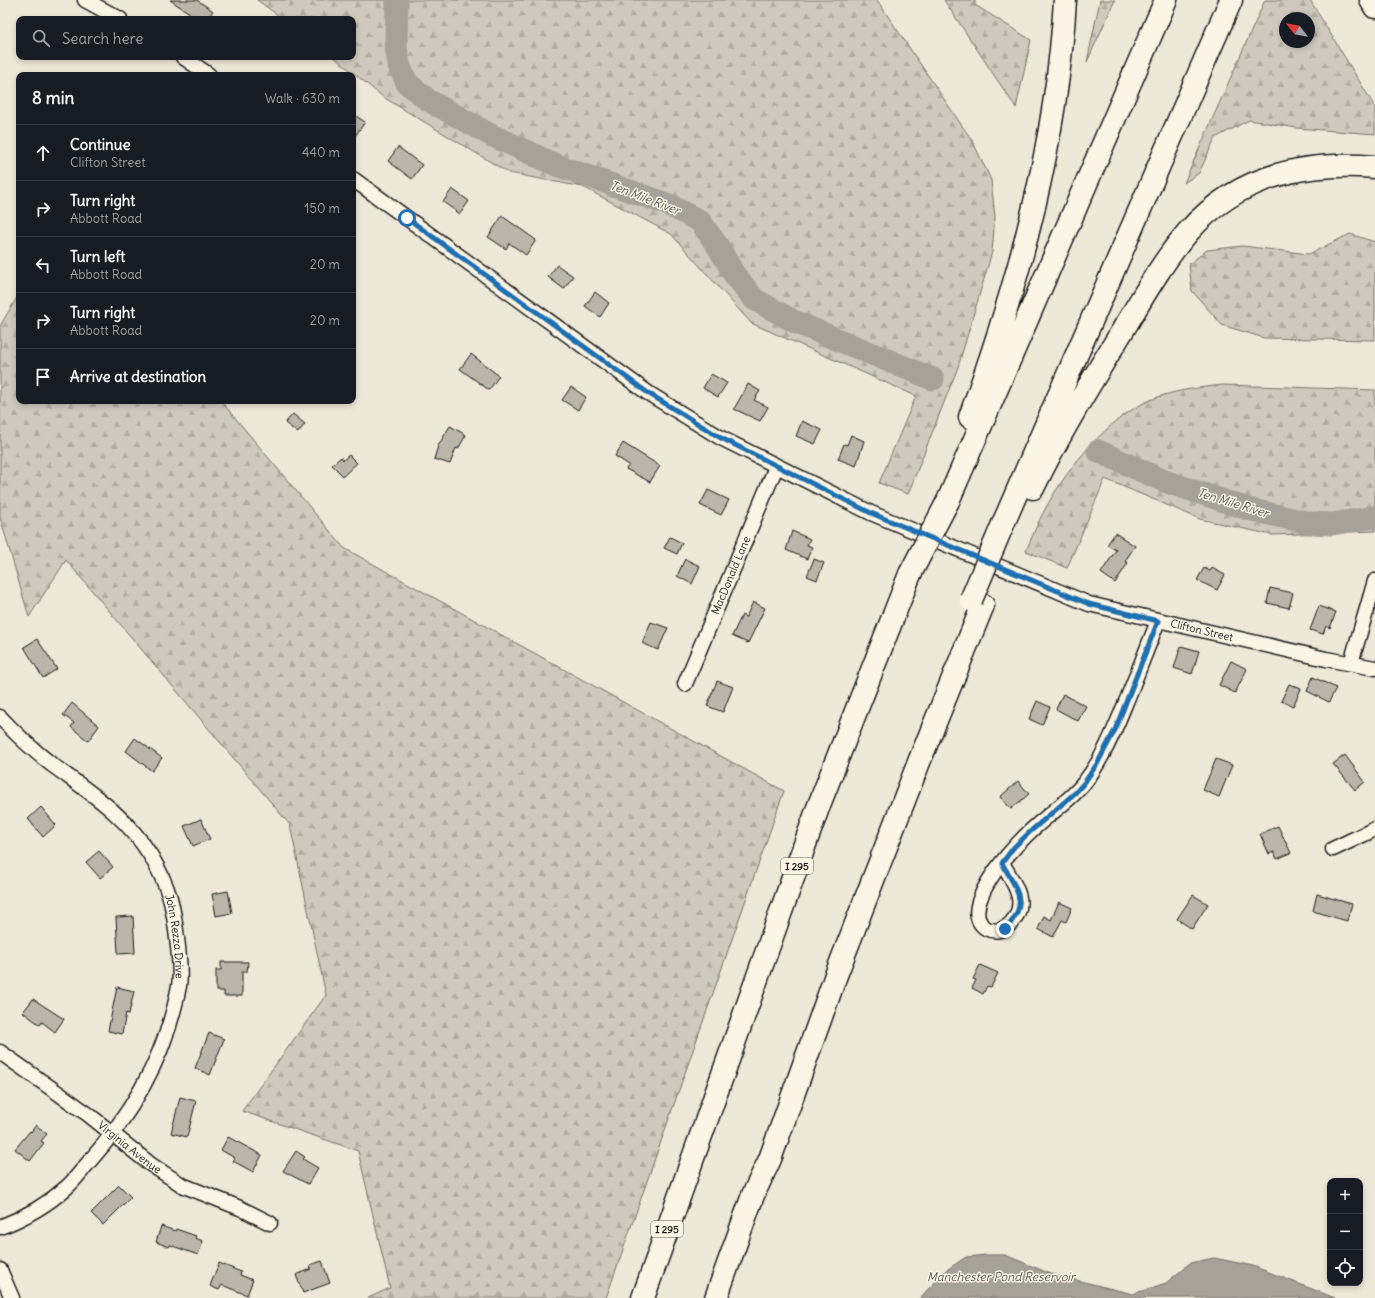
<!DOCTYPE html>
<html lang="en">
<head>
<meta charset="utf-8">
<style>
	body { margin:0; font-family:Delius,sans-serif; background:#242831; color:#f1f3f6 }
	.controls { position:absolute; right:12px; bottom:12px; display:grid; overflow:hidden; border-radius:8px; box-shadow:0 2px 6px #0003 }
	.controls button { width:36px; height:36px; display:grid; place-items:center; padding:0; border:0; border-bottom:1px solid #363941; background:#171b24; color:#f1f3f6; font:20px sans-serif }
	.compass { position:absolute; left:1279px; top:12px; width:36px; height:36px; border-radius:50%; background:#171b24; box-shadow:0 2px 6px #0003; rotate:301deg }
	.stop { position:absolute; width:12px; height:12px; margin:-9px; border:3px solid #1f6fb2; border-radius:50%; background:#fff }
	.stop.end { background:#1f6fb2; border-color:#fff; box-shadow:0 1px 4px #0008 }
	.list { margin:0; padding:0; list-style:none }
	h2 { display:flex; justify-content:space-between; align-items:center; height:52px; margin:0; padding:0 16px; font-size:17px }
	h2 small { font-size:13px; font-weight:400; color:#9ea1a6 }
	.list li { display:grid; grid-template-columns:26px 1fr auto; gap:12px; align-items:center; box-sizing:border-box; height:56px; padding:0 16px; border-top:1px solid #363941 }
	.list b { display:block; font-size:15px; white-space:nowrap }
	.list p { margin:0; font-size:13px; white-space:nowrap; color:#9ea1a6 }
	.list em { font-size:13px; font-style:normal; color:#9ea1a6 }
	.icon { flex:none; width:22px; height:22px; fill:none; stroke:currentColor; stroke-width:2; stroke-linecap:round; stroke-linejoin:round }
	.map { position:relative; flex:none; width:1375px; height:1298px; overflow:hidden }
	.search { position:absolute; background:#171b24; box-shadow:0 2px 6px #0003; left:16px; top:16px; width:340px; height:44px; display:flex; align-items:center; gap:10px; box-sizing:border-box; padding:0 14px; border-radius:8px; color:#9ea1a6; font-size:15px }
	.panel { position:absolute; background:#171b24; box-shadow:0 2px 6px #0003; left:16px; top:72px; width:340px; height:332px; border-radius:8px }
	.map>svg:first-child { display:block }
</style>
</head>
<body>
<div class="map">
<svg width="1375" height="1298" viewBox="0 0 1375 1298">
	<defs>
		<pattern id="forest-firs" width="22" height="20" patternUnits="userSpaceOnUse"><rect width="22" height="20" fill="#cfcabd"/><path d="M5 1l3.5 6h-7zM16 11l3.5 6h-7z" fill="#b1ada2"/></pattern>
	</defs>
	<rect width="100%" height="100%" fill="#eee8d9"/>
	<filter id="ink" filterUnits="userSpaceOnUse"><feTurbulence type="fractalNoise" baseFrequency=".025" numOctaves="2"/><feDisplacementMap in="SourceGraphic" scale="8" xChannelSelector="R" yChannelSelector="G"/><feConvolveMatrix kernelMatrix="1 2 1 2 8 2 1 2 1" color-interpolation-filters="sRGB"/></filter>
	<g filter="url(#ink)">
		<path fill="url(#forest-firs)" stroke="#76736c" fill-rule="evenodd" d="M257,0H877L973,142L991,180L995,217L992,252L958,367L908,494L879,483L916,396L751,323L671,234L583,187L509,173L383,97L334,57H353V19H283Z
			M944,0H975V5L1031,40L1016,108Z
			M1100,0H1115L1087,62Z
			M1265,0H1310L1375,107V134L1297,128L1249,120L1215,138L1199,173L1184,183ZM1285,18H1309V42H1285Z
			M1350,234L1375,242V340L1264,338L1222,325L1192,291L1189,264L1207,250L1242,246L1309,254Z
			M19,294V401H221L344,548L784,791L606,1298H368L390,1288L358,1151L242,1111L326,995L290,825L66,560L29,617L0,517V326Z
			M1223,385L1375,390V531L1272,535L1200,519L1105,479L1067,568L1026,551C1033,535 1039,519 1048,504C1069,466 1108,419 1148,401C1172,390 1198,388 1223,385Z"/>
		<path fill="#a7a299" stroke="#6f6c67" d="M987,1255H1005L1051,1274L1133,1294L1166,1283L1190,1263L1214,1258L1253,1266L1335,1298H920L945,1271L966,1257Z"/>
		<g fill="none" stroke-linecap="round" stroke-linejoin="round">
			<path stroke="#a7a299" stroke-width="23" d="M397,0L396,47L399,65L407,83L428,100L491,135L556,165L667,204L700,221L719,248L734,274L754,299L795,322L933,379
				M1098,451L1164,481L1248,509L1309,523L1332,524L1375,517"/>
		</g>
		<path fill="#bab6aa" stroke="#1c1c1c" d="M170,0H197L213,11L207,19H188L191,14Z
			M353,114L365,122L353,139Z
			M398,147L422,165L412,179L388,161Z
			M452,189L469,201L460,214L443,202Z
			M502,216L536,240L526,255L509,243L506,249L488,237Z
			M557,265L573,276L564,289L548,277Z
			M595,292L609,303L600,317L585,306Z
			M471,354L499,376L489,390L460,369Z
			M711,374L727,383L718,397L703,388Z
			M748,384L760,391L754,400L768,407L760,421L734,409Z
			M571,387L586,397L578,410L562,400Z
			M293,414L305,424L298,433L285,423Z
			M802,421L822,430L815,444L796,436Z
			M450,426L466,435L458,449L456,448L450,464L434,459L438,446Z
			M851,435L864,441L856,466L838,459L844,444L847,445Z
			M623,443L660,466L650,482L626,469L629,465L615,456Z
			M349,455L357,463L343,476L332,465L341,457L343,460Z
			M708,490L729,500L721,515L700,505Z
			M792,531L810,539L807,545L812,547L807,559L786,550Z
			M1115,533L1135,546L1125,561L1128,563L1115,583L1101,573L1116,550L1107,545Z
			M670,537L682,543L677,554L664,548Z
			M685,559L700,566L692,584L677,576Z
			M814,559L824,563L817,580L807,576Z
			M1204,568L1210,571L1212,568L1225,575L1217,590L1197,580Z
			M1270,588L1293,593L1289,608L1267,603Z
			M753,602L765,608L748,643L732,636L742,615L746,617Z
			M1319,606L1336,612L1330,628L1326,626L1323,634L1310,630Z
			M651,622L668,628L658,650L642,643Z
			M37,639L57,669L43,678L24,647Z
			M1181,646L1199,651L1192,674L1174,668Z
			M1231,661L1247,669L1235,693L1219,685Z
			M1313,677L1336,688L1329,702L1307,691Z
			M717,681L733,687L723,712L707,706Z
			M1289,684L1301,689L1293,706L1281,701Z
			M1063,694L1086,706L1078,721L1056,709Z
			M1037,701L1050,707L1042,725L1029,719Z
			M72,703L99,726L88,741L71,727L74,723L63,715Z
			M135,738L162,758L152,771L126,751Z
			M1345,755L1365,782L1355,790L1333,764Z
			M1216,759L1232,765L1219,797L1203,790Z
			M1018,781L1029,794L1011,809L1000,797Z
			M41,807L56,825L43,837L28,819Z
			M201,819L210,839L193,846L184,826Z
			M1278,826L1291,853L1277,859L1274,852L1269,854L1260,834Z
			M99,851L113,867L100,878L86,862Z
			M228,891L232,913L216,916L212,894Z
			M1317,894L1352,904L1347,921L1313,911Z
			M1193,895L1208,904L1192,929L1177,919Z
			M1059,902L1072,908L1066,922L1062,920L1053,937L1038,929L1044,916L1051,920Z
			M133,916L135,953L118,954L116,917Z
			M221,962H248L247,972H242V996H224V991H216V970H221Z
			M980,965L998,973L991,987L987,986L983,994L972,988L976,980L973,979Z
			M117,987L134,991L129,1014L126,1013L122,1034L108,1031Z
			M33,999L64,1019L55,1032L42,1022L40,1025L23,1012Z
			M209,1033L224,1039L210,1075L195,1068Z
			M180,1097L196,1101L187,1137L171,1133Z
			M36,1125L47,1134L41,1141L44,1143L30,1161L15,1149L30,1131L31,1132Z
			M228,1137L262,1155L253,1172L233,1161L235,1158L221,1150Z
			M296,1151L305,1157L303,1159L318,1168L308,1184L283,1171Z
			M119,1185L131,1197L103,1225L91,1213Z
			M161,1226L175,1231L176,1229L196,1236L195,1238L203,1241L198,1255L170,1245L169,1247L156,1242Z
			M322,1261L330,1283L303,1293L296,1275L311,1269L310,1265Z
			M219,1263L241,1272L240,1275L253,1280L247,1295L222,1285L219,1290L210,1286Z"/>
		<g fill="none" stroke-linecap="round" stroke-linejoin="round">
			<defs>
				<g id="street">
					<path d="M85,0L120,19"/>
					<path d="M183,57L209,75"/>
					<path id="s1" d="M353,179L648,393L721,438L871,513L1089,604L1326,659L1375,668"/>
					<path d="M1351,663L1375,581"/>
					<path id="s2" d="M685,684L776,467"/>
					<path id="s3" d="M0,717C16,734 33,750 51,764C89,792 126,815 151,856C158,868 166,885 170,898C175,916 182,969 179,986C167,1053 133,1112 89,1162C82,1170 75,1180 67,1187C48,1204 24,1218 0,1227"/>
					<path d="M1333,849L1375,829"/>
					<path d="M1002,863C1013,882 1030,903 1011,923C996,939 973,928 978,906C985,875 1024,835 1048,816C1060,806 1074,796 1084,783C1104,758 1116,726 1128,697C1138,672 1148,646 1158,621"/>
					<path id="s4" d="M0,1052L89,1115L150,1164L182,1185L240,1208L270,1223"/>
					<path d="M0,1270L12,1298"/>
				</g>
				<path id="highway" d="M1371,0L1375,7
					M970,417C1019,282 1057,143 1065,0
					M1033,488C1058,436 1088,387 1118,338C1140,302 1161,263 1188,232C1237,176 1304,161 1375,167
					M948,501L1166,0
					M1003,524L1231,0
					M643,1298L819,805L910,574
					M716,1298L753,1195L770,1159L836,975L919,762L983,605"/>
			</defs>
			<use href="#street" stroke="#1c1c1c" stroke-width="17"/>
			<use href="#highway" stroke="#1c1c1c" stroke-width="25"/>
			<use href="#street" stroke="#fcf5e5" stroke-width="14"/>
			<use href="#highway" stroke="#fcf5e5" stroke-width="22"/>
			<defs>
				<path id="highway-bridge" d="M910,574L948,501
					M971,600L1003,524"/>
			</defs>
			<use href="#highway-bridge" stroke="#1c1c1c" stroke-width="25" stroke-linecap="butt"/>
			<use href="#highway-bridge" stroke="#fcf5e5" stroke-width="22"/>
		</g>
	</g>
	<g fill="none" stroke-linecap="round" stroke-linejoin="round" filter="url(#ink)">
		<path stroke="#1f6fb2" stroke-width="5" d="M407,218L648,393L721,438L871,513L1089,604L1158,621L1115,730L1097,764L1084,783L1075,793L1032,830L1014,847L1002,863C1016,889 1031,904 1005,929"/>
	</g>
	<g text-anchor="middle" stroke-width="3" stroke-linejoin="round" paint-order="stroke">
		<g fill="#fcf5e5" stroke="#5f5d58" stroke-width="1">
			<rect x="781" y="858" width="32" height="16" rx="3"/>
			<rect x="651" y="1221" width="32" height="16" rx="3"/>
		</g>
		<g font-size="10" font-weight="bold" fill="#1c1c1c">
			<text x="797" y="870">I 295</text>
			<text x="667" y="1233">I 295</text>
		</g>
		<g font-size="11" fill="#1c1c1c" stroke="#fcf5e5">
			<text dy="4" stroke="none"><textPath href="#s2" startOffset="118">MacDonald Lane</textPath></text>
			<text dy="4" stroke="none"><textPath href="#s1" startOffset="970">Clifton Street</textPath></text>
			<text dy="4" stroke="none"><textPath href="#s3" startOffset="291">John Rezza Drive</textPath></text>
			<text dy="4" stroke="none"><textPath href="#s4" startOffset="161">Virginia Avenue</textPath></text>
		</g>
		<g font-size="12" font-style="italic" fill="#5b5854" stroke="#fcf5e5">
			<text transform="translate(645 198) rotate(21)" y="4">Ten Mile River</text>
			<text transform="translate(1233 503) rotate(17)" y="4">Ten Mile River</text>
			<text x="1001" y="1281">Manchester Pond Reservoir</text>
		</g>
	</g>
</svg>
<div class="controls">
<button>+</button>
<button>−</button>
<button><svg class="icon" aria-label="locate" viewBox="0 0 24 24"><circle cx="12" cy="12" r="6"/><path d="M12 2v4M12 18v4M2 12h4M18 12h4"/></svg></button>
</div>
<svg class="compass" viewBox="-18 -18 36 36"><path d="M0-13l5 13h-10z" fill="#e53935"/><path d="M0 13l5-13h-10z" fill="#9ea1a6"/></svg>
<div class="stop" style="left:407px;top:218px"></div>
<div class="stop end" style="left:1005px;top:929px"></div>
<div class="search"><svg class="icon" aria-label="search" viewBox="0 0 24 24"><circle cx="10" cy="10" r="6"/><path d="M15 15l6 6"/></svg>Search here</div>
<section class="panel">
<h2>8 min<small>Walk · 630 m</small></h2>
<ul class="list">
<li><svg class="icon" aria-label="ahead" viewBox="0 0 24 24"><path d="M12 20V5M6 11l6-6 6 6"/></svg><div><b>Continue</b><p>Clifton Street</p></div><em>440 m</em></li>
<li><svg class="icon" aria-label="right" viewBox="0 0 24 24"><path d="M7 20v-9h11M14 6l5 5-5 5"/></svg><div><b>Turn right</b><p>Abbott Road</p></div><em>150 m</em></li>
<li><svg class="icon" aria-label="left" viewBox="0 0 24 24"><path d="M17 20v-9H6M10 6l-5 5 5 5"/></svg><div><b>Turn left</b><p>Abbott Road</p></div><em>20 m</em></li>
<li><svg class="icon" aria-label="right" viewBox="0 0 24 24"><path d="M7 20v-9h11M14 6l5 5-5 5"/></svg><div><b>Turn right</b><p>Abbott Road</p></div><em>20 m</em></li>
<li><svg class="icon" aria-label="arrive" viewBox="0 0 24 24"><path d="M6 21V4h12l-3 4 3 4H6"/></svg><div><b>Arrive at destination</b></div></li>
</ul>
</section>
</div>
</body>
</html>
